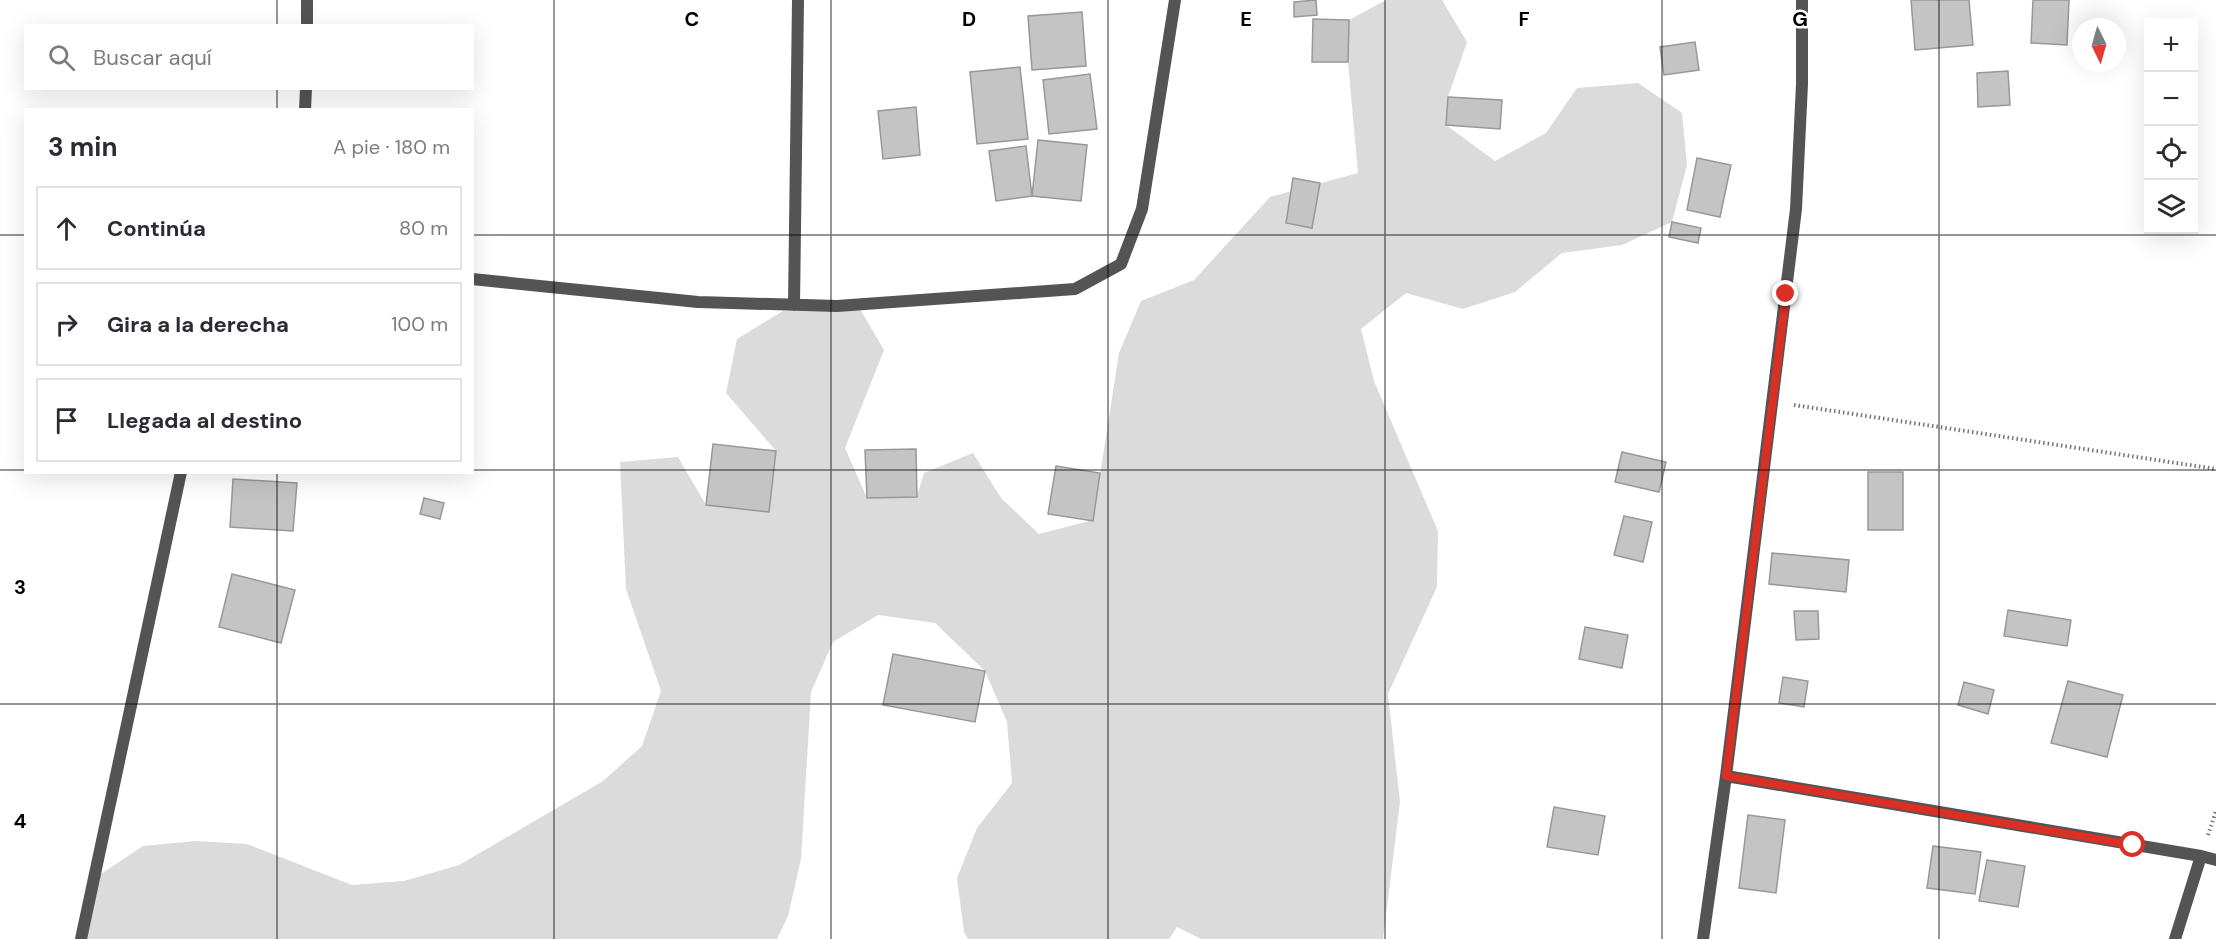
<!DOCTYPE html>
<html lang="es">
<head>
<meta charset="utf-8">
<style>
	body { margin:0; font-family:"DM Sans",sans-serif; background:#f7f7f7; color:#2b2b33 }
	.controls { position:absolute; right:18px; top:18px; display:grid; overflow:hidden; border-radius:0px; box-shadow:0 6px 24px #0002 }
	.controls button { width:54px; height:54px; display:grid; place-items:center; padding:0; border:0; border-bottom:2px solid #e1e1e2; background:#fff; color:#2b2b33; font:30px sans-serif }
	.compass { position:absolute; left:2072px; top:18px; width:54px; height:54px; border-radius:50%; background:#fff; box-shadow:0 6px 24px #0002; rotate:175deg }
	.stop { position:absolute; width:18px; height:18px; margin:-14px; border:4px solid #d93025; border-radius:50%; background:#fff }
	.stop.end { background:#d93025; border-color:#fff; box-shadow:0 2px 6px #0008 }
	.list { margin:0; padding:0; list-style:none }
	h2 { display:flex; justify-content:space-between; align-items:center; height:78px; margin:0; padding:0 24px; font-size:26px }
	h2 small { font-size:20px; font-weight:400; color:#7c7c81 }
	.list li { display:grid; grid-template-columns:39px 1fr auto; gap:18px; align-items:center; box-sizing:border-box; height:84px; margin:0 12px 12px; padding:0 12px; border:2px solid #e1e1e2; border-radius:0px }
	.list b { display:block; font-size:22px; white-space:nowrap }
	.list em { font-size:20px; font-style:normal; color:#7c7c81 }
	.icon { flex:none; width:33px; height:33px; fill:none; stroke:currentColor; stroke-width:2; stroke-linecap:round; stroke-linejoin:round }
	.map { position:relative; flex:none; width:2216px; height:939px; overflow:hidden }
	.search { position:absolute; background:#fff; box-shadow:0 6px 24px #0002; left:24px; top:24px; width:450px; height:66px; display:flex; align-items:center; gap:15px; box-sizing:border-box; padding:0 21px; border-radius:0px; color:#7c7c81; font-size:22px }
	.panel { position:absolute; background:#fff; box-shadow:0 6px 24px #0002; left:24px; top:108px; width:450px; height:366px; border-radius:0px }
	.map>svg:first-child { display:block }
</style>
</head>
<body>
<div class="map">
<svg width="2216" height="939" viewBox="0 0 2216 939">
	<rect width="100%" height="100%" fill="#fff"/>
	<path fill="#dbdbdb" d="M1386,0H1442L1467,42L1448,97L1446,125L1495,161L1546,133L1577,88L1638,83L1682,113L1687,165L1672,222L1622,245L1562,253L1515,292L1463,309L1406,293L1361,329L1374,381L1438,531L1437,587L1388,694L1400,802L1383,939H1201L1177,927L1169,939H968L964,932L957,878L977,828L1012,783L1007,722L985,671L935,623L878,615L833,642L811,692L801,859L788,916L777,939H84L98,876L143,846L196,841L247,844L352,885L404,881L459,865L603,781L642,746L661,691L626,589L620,462L678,457L706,505L769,511L776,451L726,393L737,339L783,311L857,304L884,350L845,448L867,498L917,496L924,473L973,453L1001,498L1039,534L1093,520L1119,353L1141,301L1194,280L1270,197L1358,173L1348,62L1349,20Z"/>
	<path fill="#c4c4c4" stroke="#989898" stroke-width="1.5" d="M1316,0L1317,15L1294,17V2Z
		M1911,0H1969L1973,45L1915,50Z
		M2033,0H2069L2067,45L2031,43Z
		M1082,12L1086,66L1032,70L1028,16Z
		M1313,19L1349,20L1348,62H1312Z
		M1695,42L1699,70L1664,75L1660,47Z
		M1020,67L1028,139L977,144L970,72Z
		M2008,71L2010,105L1978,107L1977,73Z
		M1090,74L1097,129L1049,134L1043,80Z
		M1448,97L1502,100L1500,129L1446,125Z
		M916,107L920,155L883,159L878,111Z
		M1038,140L1087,145L1081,201L1032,196Z
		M1026,146L1032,196L996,201L989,151Z
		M1697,158L1731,165L1720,217L1687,210Z
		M1293,178L1320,183L1312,228L1286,223Z
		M1672,222L1701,228L1698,243L1669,237Z
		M713,444L776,451L769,512L706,505Z
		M916,449L917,497L867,498L865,450Z
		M1622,452L1666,462L1659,492L1615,482Z
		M1056,466L1100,473L1093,521L1048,514Z
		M1868,472H1903V530H1868Z
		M233,479L297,483L293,531L230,527Z
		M424,498L444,503L440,519L420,514Z
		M1624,516L1652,522L1643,562L1614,555Z
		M1772,553L1849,560L1846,592L1769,584Z
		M232,574L295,590L281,643L219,627Z
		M2008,610L2071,620L2067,646L2004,636Z
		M1794,611H1818L1819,639L1796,640Z
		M1585,627L1628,635L1622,668L1579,659Z
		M893,654L985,671L975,722L883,705Z
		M1783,677L1808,681L1804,707L1779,703Z
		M2068,681L2123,695L2107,757L2051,743Z
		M1964,682L1994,690L1988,714L1958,705Z
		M1554,807L1605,816L1598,855L1547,847Z
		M1748,815L1785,820L1776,893L1739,888Z
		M1933,846L1981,852L1975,894L1927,888Z
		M1987,860L2025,866L2018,907L1979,901Z"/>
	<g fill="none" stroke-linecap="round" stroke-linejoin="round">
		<path stroke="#767676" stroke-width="4" stroke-dasharray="1.5 3" stroke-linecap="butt" d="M1794,405L2216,469
			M2208,835L2216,811"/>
		<path stroke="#545454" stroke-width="12" d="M307,26V0
			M305,110L306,88
			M472,279L698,302L837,306L1075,289L1121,264L1142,209L1175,0
			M794,305L798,0
			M1726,776L2201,856L2216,860
			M81,939L181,472
			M1703,939L1726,776L1796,209L1802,84V0
			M2175,939L2201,856"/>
	</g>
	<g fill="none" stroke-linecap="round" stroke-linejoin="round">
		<path stroke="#d93025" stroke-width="8" d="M1786,294L1726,776L2133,845"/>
	</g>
	<path fill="none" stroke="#000" stroke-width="1.5" stroke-opacity="0.55" d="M277,0V26M554,0V939M831,0V939M1108,0V939M1385,0V939M1662,0V939M1939,0V939M277,88V110M0,235H26M472,235H2216M0,470H26M472,470H2216M277,472V939M0,704H2216"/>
	<g font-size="20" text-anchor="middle" font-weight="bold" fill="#000" stroke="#fff" stroke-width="5" stroke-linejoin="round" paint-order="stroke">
		<text x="692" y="26">C</text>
		<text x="969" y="26">D</text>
		<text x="1246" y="26">E</text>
		<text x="1524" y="26">F</text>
		<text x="1800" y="26">G</text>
		<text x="20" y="594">3</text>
		<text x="20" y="828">4</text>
	</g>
</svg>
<div class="controls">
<button>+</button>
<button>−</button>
<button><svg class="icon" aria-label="locate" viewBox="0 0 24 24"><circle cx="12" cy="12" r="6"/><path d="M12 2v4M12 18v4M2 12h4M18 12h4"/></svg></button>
<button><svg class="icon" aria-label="layers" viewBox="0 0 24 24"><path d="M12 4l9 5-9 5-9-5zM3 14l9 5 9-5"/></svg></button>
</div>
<svg class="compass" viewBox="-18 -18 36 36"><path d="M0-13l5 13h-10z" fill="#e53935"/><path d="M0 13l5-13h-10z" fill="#7c7c81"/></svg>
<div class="stop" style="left:2133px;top:845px"></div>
<div class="stop end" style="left:1786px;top:294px"></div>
<div class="search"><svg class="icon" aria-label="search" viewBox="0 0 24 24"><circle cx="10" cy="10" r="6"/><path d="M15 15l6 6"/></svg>Buscar aquí</div>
<section class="panel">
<h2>3 min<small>A pie · 180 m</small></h2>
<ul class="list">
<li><svg class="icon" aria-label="ahead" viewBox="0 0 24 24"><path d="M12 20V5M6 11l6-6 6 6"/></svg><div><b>Continúa</b></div><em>80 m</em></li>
<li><svg class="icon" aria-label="right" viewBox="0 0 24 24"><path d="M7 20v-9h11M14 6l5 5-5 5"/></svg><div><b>Gira a la derecha</b></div><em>100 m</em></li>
<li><svg class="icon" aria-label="arrive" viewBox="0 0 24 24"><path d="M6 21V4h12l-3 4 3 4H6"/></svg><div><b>Llegada al destino</b></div></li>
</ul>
</section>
</div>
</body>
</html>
